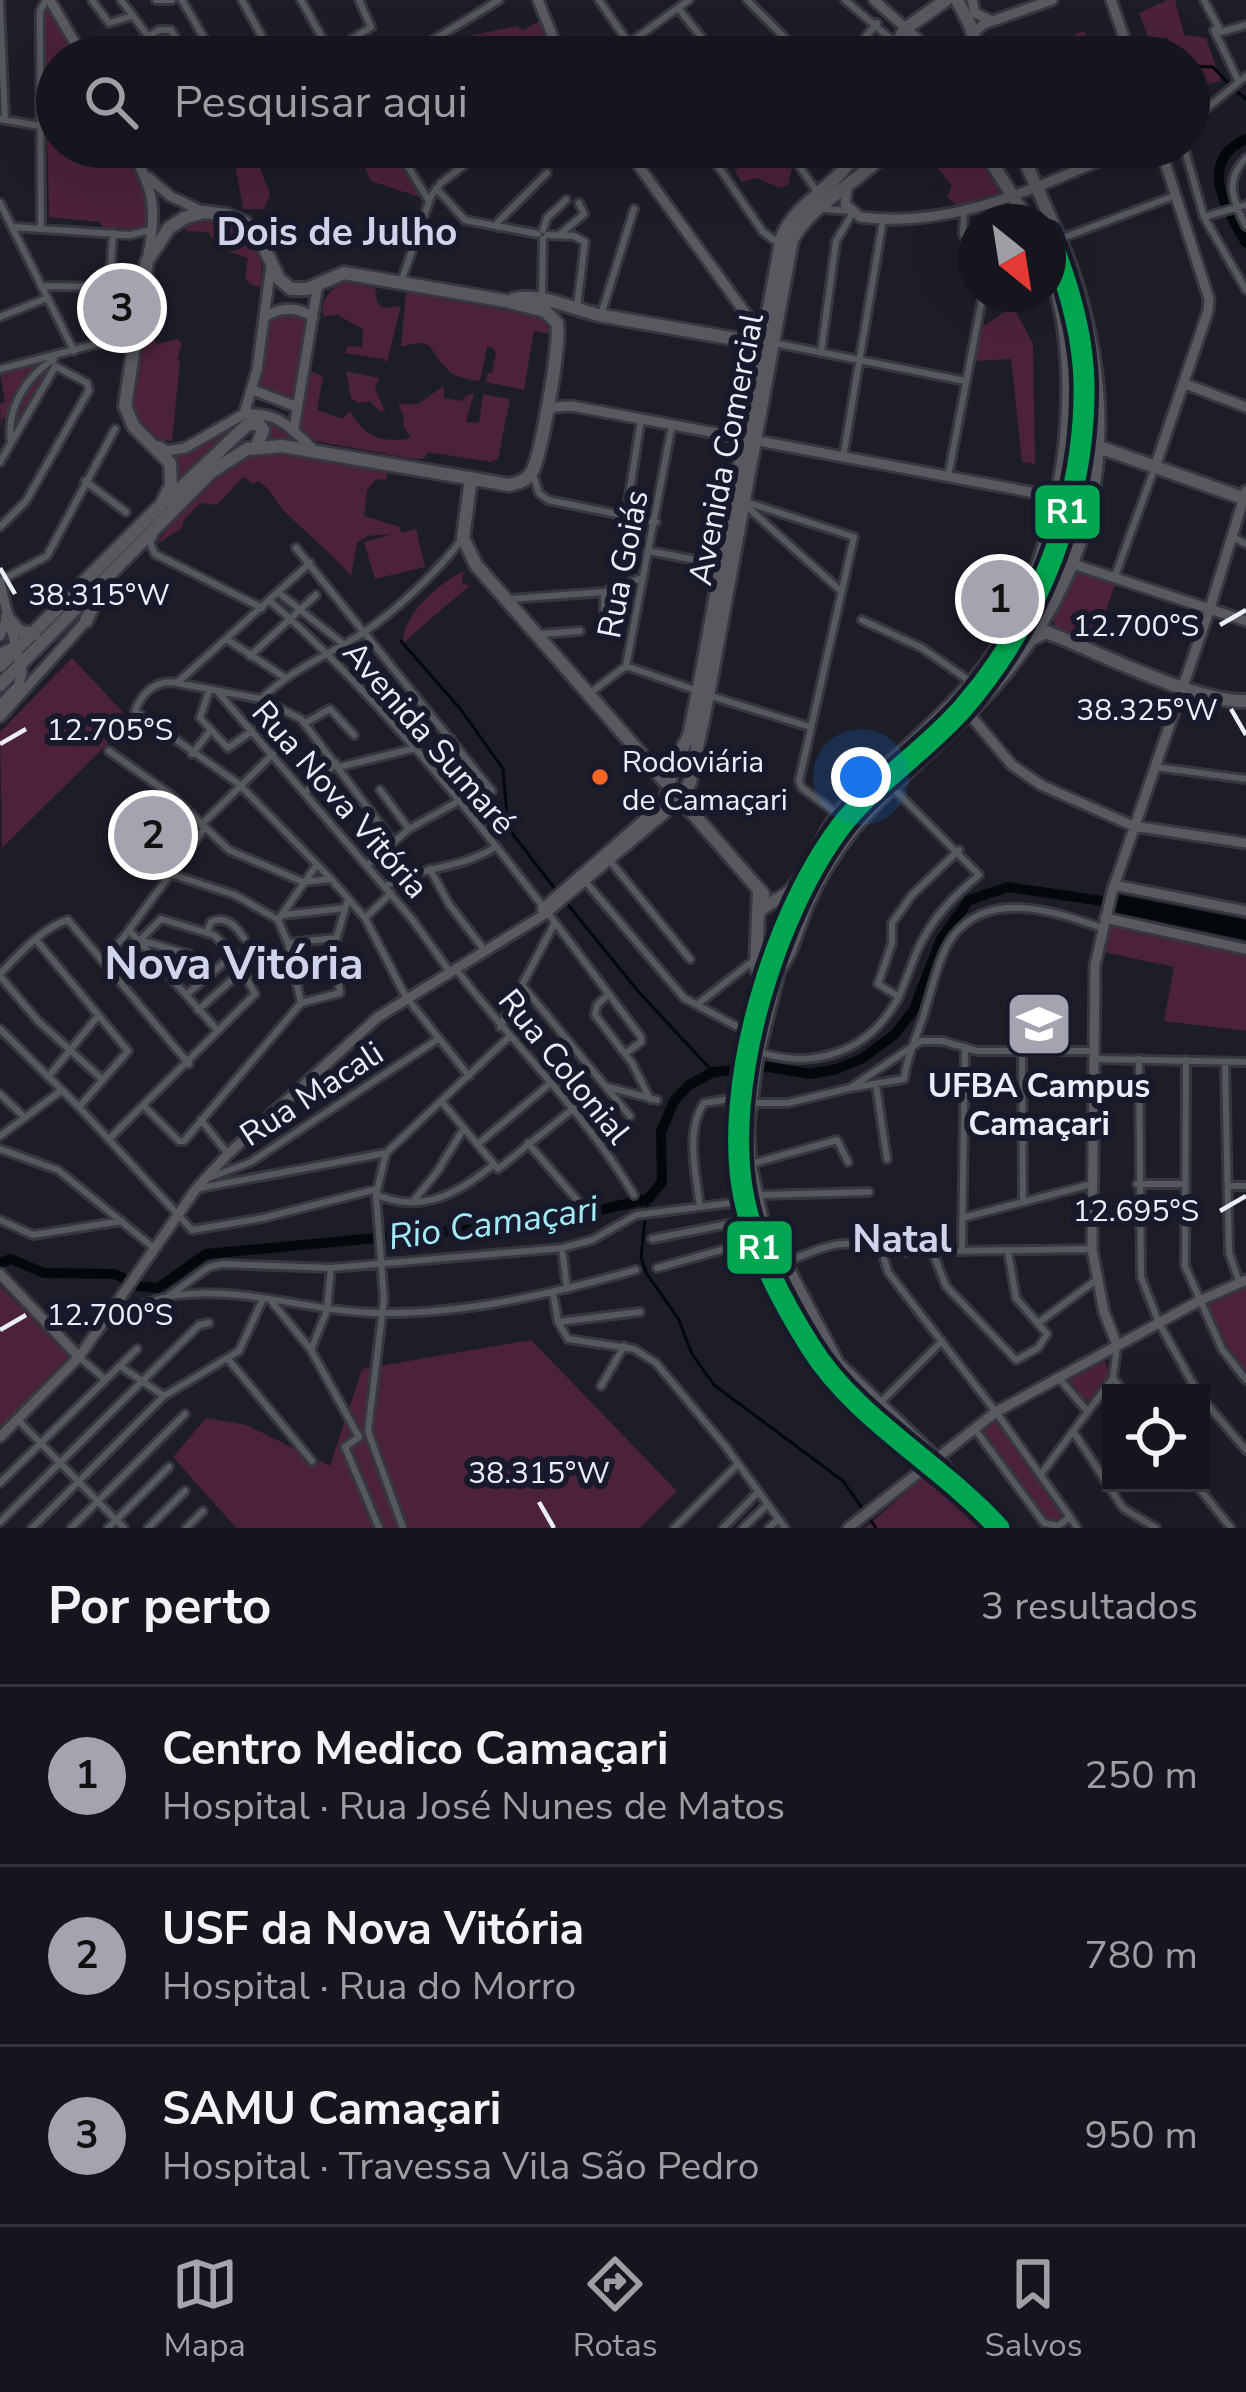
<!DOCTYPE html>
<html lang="pt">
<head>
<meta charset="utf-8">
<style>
	body { margin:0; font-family:"Nunito Sans",sans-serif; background:#1e1f26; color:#f1f3f6 }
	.controls { position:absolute; right:36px; bottom:36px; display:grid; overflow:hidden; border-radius:0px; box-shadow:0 12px 48px #0002 }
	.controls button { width:108px; height:108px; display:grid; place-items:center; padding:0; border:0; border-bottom:3px solid #34353b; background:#15161d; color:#f1f3f6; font:60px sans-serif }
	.compass { position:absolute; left:958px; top:204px; width:108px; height:108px; border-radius:50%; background:#15161d; box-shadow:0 12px 48px #0002; rotate:150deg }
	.you { position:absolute; left:861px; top:777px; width:42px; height:42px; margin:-30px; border:9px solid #fff; border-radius:50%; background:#1a73e8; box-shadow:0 0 0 18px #1a73e833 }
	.badge { display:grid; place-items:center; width:78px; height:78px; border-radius:50%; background:#a3a4b0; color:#111; font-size:39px; font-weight:700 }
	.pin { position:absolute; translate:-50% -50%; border:6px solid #fff; box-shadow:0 3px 12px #0006 }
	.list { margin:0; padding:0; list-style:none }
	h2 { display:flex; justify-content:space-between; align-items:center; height:156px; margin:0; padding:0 48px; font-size:51px }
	h2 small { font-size:39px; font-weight:400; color:#9d9fa4 }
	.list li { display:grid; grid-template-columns:78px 1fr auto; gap:36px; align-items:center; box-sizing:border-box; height:180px; padding:0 48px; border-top:3px solid #34353b }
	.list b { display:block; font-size:45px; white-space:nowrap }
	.list p { margin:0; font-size:39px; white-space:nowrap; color:#9d9fa4 }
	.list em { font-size:39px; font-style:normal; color:#9d9fa4 }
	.icon { flex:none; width:66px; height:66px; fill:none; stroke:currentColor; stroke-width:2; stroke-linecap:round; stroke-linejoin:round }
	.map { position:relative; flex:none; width:1246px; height:1528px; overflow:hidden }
	.search { position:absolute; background:#15161d; box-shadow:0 12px 48px #0002; left:36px; right:36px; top:36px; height:132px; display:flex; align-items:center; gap:30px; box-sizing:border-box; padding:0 42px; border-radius:66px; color:#9d9fa4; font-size:45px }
	.sheet { height:696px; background:#15161d }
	nav { display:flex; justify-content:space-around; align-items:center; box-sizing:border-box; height:168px; border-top:3px solid #34353b; background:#15161d; font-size:33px; color:#9d9fa4 }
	nav a { display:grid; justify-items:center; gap:6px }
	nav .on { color:#a3a4b0 }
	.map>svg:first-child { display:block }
</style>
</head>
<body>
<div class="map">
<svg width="1246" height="1528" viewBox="0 0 1246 1528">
	<rect width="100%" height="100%" fill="#1c1d27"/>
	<path fill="#4b2239" d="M1167,0H1175L1184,35L1206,38L1221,81L1190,88L1189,57H1179L1168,38L1148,37L1139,13Z
		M49,10L79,57H57V147H125C138,171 163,204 143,230L102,227L100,222L49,217L46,86L42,85L43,12Z
		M540,21L554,57H489L483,46L450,57V40L516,26L523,30Z
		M1085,31L1090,51L1121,48L1122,57H1031L1051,34L1060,46L1075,42L1074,34Z
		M232,147H257L254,152L270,194L264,209H243Z
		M355,147H388L422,198L371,181Z
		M769,147H780L793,165L788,185L781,188L756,178L741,182L735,170Z
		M904,147H930L950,156L973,147L1005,191L960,208L947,197L952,186L930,158L899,152Z
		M210,220C244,225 269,251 260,287L251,285L245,279L248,258L219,248L208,232L188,231L184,227Z
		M346,282L375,288L377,302L383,308L401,306L387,363L384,359L345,353L348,346L362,347L363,329L337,315L324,316L322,311L324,300L337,283Z
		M406,292L535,316L547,322L551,334L534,331L524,390L486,382L488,373H492L496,353L492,347H487L480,381H476C467,378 455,378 448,370C426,349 437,336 401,347Z
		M1013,306L1033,344L1035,464L1022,462L1011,359L975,361L979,329Z
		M290,311L310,319L295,403L258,387L271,314Z
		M149,336L158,344L178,339L182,344L177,359L180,362L172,441C115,439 135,378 142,342Z
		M46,361L50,366L16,424L13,417L3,418L1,428L0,404L5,402L0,373Z
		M310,371L323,376L317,410L343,419L350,411C363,436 382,444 411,438L403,425L404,416L398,404H418L444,386V398L463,401L465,396L474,393L466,422L479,423L483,394L510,399L498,459L491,462L428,452L423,459H414L310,440C291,423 305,393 310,371Z
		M346,371L379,378L375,389L385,411H379L370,401L358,403L351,398Z
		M269,416L305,444L269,441V428L259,419L173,488L177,475L167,452L240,419Z
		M288,451L388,472L386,480L376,479L367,490L364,516L400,527L401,533L416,529L425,567L375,579L364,542L393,534L367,536L357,543L351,576C331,553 309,535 288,515C275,504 277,494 258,481L253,484L243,477L217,505L200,503L184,520L182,528L156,545C189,494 224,453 288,451Z
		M1076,569L1116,582L1095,642L1055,628L1053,619Z
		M464,571L462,583L469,586L403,643C402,615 438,584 464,571Z
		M72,658L123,712L114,721L122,730L2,848L0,732Z
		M1104,919L1246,951V1031L1164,1021L1174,967L1099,951Z
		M1246,1280V1380L1222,1349L1199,1301Z
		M0,1286L71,1358L0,1430Z
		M531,1340L677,1491L640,1528H236L173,1457L206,1418L247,1425L330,1466L362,1369Z
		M1104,1356L1109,1376L1087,1406L1064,1379Z
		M994,1418L1065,1510L1061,1522H1046L978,1429Z
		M933,1468L992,1528H865Z"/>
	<path fill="#03090b" d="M1114,894L1246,920V940L1110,911Z"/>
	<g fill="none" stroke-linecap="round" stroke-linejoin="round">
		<path stroke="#03090b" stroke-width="3" d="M1189,66L1213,67L1229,84
			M1236,91L1246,99
			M401,641L462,711L503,769L508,828L559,894
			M565,901L637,990L713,1072
			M647,1206L648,1199
			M645,1220L641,1258L647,1274L678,1318L692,1354L714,1385L843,1481L876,1528"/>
		<path stroke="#03090b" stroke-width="10" d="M1246,139C1196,162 1227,210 1246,243
			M0,1263L11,1259L44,1273L115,1274L139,1286L158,1288L206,1254L547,1222L648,1199L662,1182L661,1132L674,1101L689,1085L713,1072L769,1067L810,1074L837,1069L863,1058L894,1035L913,1011L941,939L969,900L1008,887L1116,903"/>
		<defs>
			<path id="street" d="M92,0L109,23L132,16
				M121,0L148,36
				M156,0H172
				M182,0L215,57
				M242,0L273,57
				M301,0L333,57
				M599,0L638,57
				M747,0L804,57
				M845,0L897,44
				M1204,0L1221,32L1246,25
				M0,2L5,120
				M679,9L717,57
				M1214,30L1239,82
				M330,53L371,27L359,0
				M127,57L128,48L159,30H171L187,57
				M405,57L499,0
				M610,57L689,0
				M849,57L877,23
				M0,119L40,126
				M1189,123L1246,76
				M396,147L429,201
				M705,147L763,232L774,240L779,239
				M786,147L818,193
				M1184,147L1204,217L1246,290
				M793,157L808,147
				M1246,158C1224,180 1233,201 1246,226
				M436,188L465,220L538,234
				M0,203L74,351
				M824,209L850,211
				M964,213L963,234L976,264
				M1204,217L1246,205
				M13,227L130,235L151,230
				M498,227V222L547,173
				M41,228L40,26V11L46,0
				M543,230L547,218L566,200
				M547,235L574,236L585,242L577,306
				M559,235L584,214L579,203
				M1060,239L1174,196
				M401,282L431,196L441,183L488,147
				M41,286L109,287
				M542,295L543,239
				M601,315L634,209
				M0,317L47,298
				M106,342L113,233
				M774,343L965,381
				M821,353L836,241L852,214
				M0,369L135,334
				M11,442C6,409 26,376 54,359
				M843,458L883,220
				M0,462L55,367
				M533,475L539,493L548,500L656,522
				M948,477L983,294
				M85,481L126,512
				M743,501L854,537L799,781L802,788L855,827
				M745,505L841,591
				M626,515L641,419
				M0,527L26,501L89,390L87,383L55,366
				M154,535L150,543L155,554L262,608
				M1231,536L1246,544
				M296,548L492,791
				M649,551L721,565
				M310,563L177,683C157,679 142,692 135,711L239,784L331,879L365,918L406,997L469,1076
				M1115,576L1155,467
				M0,581L47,556L115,429
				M279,593L342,643
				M510,599L604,592L642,578
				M270,601C410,723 529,888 641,1037V1042L626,1053
				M862,620L922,648L971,682
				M604,632V592
				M541,634L580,631
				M228,640L284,677
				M250,656L316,595
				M626,666L695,690
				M177,683L261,699L301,719L392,840
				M209,691L200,718L228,748L252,731
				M217,691L412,919L450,972
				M590,693L626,666L672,425
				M711,696L810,727
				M261,699C292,668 330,655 366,631C401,606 437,572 463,538
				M305,723L330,709L354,735
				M109,751L171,795L229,850L303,882L331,879
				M192,754L210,731
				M425,758L451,739
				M339,767L416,748
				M1156,767L1246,779
				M380,790L409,829
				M306,792L336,763
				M201,825L273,754
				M610,861L690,959
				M367,865L409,829L487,785
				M430,869L449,904L485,951
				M171,874L235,895L277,919
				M585,881L684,998L736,1026
				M386,886C423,865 455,871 494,848
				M283,915L345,908
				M365,918L391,893
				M129,930L218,1031
				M207,932L211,922C226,915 236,926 244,938
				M140,940L191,955L212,972
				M37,941L128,1051L79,1107
				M139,941L161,919L214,935L234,954L186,995
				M288,943L336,938
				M103,959L123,938L204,829
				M456,969C514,1046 584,1111 634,1195
				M297,971L335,965
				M0,974C19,954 43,927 68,920L189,1064
				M0,976L38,1021L103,1080
				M522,985L630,1116
				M609,994L597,1005L595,1015L632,1063L650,1099
				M899,997L878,984L892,943V923L912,895L959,850
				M301,1003L288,943L278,920L316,866
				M699,1003L753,961
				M198,1010L243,970
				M500,1027L554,924
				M0,1029L79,1107L192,1230L263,1218L377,1189
				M1022,1049L1023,1202
				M759,1052C814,1070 868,1052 897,1000C907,981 912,958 923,939C937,913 956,894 979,875L893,788
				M1096,1059L1246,1062
				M1139,1059L1141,1277L1159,1323L1198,1393
				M1186,1060L1185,1266L1222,1349L1246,1380
				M1225,1062L1229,1253L1239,1281
				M48,1077L98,1016
				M876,1085L887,1159
				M608,1087L657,1100
				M850,1088L904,1079C908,1050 919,1034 926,1007C933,986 939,955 953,936C990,888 1056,912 1102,928
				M0,1094L23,1116
				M442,1102L498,1169L574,1108
				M754,1103H788L850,1088L921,1041H942L977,1051H1092
				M145,1107L179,1141H184L301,1003L340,993L334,947L348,899
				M201,1120L228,1154
				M0,1136L62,1090
				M109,1139L255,994L234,954
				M528,1143L583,1207
				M478,1144L553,1081
				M0,1149L58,1170L154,1248
				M751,1164L837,1140L848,1162
				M211,1177L251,1162L438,1039
				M1137,1184H1182
				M1229,1186H1246
				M200,1188L386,1153
				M377,1195C422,1214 459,1193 493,1165
				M759,1195L869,1192
				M415,1199L437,1172L464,1128
				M700,1207C696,1175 685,1131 704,1103L730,1099C732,1127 730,1156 734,1183C744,1250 780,1325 824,1376C849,1405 879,1427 906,1453L923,1445
				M962,1218L1092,1184
				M0,1220L33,1235L122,1221
				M652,1239L743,1221
				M562,1248L567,1289
				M881,1248L888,1272L996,1412L1070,1517L1058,1526L1044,1523L974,1428
				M962,1251L965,1047
				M933,1253L946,1286L1016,1360L1038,1348L1047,1334L1016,1298L1008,1251
				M758,1262L783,1256
				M787,1262C832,1243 845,1237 892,1252L1092,1249
				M657,1268L750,1242
				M553,1292L558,1322L568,1339L634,1349L656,1363L726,1447L785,1528
				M166,1298L209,1267L222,1264L331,1268L562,1248L592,1240L636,1215L738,1202
				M272,1302L311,1350L359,1437L345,1447L379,1528
				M109,1315C135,1308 162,1295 189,1294C254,1289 317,1313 382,1313C468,1314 554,1293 636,1270
				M1041,1321L1096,1280
				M558,1322L640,1312
				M311,1350L327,1310L331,1268
				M80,1358L105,1379
				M228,1359L312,1461
				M120,1366L164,1396
				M1059,1378L1088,1412
				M1113,1378L1125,1393
				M601,1386L624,1346
				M1201,1397L1246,1450
				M881,1402L942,1341
				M17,1419L124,1528
				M1073,1431L1123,1508L1156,1528
				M940,1458L1006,1528
				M1041,1474L1113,1378L1117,1346
				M0,1483L137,1349
				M1195,1483L1231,1528
				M1070,1517L1077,1528
				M0,1522L199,1325L209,1323
				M32,1528L164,1396L239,1351L263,1299
				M71,1528L185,1414
				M108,1528L169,1467
				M148,1528L185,1491
				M186,1528L203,1511
				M403,1528L368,1431L384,1299L376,1195L386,1153L509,1037
				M674,1528L738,1464
				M723,1528L758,1492
				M743,1528L767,1505
				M769,1528L778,1519"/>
			<path id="secondary" d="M50,0L83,57
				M538,0L561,57
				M874,0L938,57
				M972,0L975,13L990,20
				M1111,0L1131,57
				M972,34L984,24L1052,0
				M130,147C153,191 158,206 148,255
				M625,147L746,314L764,332
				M148,177L170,196L204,212
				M848,185L845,204L860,217C957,230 1044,183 1132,147
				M265,317C279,307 300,306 313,318
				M1183,383L1246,407
				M253,390L297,407
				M545,413L554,407L572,406L1057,497
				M244,414C280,412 289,427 313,449
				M294,428L318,284
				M159,446L167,451L185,448L244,414L257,370L271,266
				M1155,467L1208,311L1209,299L1160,147
				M1073,564L1246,621
				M0,583L22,673L18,686L0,705
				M0,636L7,617
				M0,653L18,645
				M969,714L1012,765L1041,785L1133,826L1246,843
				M0,717L86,621
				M1114,885L1246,911
				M542,909L662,804L669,785
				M1105,918L1246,949
				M780,970L758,1058L749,1126L751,1164L763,1219L839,1363L936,1457
				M0,1274L79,1357
				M1117,1345L1104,1312L1092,1249L1095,965L1112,892L1210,608L1246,491
				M0,1437L79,1357L196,1189L228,1154L378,1017L545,914L682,799
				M848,1528L996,1412L1199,1301L1246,1280"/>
			<path id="primary" d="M957,0L970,25L980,57
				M897,44L909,57
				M890,57L905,29L946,0
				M982,147L1029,222
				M514,299C546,293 572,310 604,316C654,325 704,333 753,342L763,338
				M1099,447L1246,499
				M471,478L463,538L476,565L763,894
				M167,501L248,424H259L263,430L257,446
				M7,617L19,631L34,634
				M86,621L100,590
				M1034,638L1046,632C1097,651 1196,703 1246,701
				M0,666L161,505L171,485L170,463L134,427L125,406L147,261L169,228L184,218L204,212L227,215L245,223L261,241L279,279L291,289H307L344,273L506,301L545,311L557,323C561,343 542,449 533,470C528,480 519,483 509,485L282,446L247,449L211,472L0,685
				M669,785L672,767L689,736L699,687L782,237C799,198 839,187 859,147
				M682,799L690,782L708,695L792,240C812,200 876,174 886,147
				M759,891L756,966L758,972L766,975C773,972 776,972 781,966C793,950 798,925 806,907C817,881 835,851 853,829C901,771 963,726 1011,666C1103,551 1119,421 1075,281C1060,235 1038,192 1019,147
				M760,911C769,901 781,900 790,891C814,868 822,831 845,807C892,758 961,705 997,649C1064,547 1090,377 1048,262"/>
		</defs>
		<use href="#street" stroke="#36373f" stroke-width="12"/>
		<use href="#secondary" stroke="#36373f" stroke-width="15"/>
		<use href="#primary" stroke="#36373f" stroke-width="18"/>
		<use href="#street" stroke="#55585c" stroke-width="6"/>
		<use href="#secondary" stroke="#585a60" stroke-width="9"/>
		<use href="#primary" stroke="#57595f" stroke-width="12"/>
		<defs>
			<path id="rail-1" d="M999,1528C941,1464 855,1419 810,1346C783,1303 754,1248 744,1198C721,1087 775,909 845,821C880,779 927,749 963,708C1039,620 1086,501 1084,383C1083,333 1067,280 1048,234"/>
		</defs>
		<use href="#rail-1" stroke="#18192b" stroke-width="30"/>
		<use href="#rail-1" stroke="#00a651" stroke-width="21"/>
	</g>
	<path fill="none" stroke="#ebedfa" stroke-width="4.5" d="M0,568L15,594M1220,625L1246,610M1231,709L1246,735M0,744L26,729M1220,1211L1246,1196M0,1330L26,1315M539,1502L554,1528"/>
	<defs>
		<symbol id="university-square" viewBox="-11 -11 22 22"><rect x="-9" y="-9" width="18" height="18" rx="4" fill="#a3a4b0" stroke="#18192b"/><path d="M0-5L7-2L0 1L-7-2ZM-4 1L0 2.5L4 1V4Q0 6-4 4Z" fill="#fff"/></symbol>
	</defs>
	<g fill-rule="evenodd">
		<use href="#university-square" x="1001" y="986" width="76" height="76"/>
	</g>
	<circle fill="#f26522" stroke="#18192b" stroke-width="4.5" cx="600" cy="777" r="10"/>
	<g text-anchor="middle" stroke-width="12" stroke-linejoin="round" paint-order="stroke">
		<g font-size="30" fill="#ebedfa" stroke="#18192b" text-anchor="start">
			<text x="622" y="772">Rodoviária<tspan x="622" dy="38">de Camaçari</tspan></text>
		</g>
		<g font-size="33" fill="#ebedfa" stroke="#18192b">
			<text transform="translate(725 449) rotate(-79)" y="12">Avenida Comercial</text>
			<text transform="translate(622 564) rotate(-79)" y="12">Rua Goiás</text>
			<text transform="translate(430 737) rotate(49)" y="12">Avenida Sumaré</text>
			<text transform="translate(341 799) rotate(49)" y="12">Rua Nova Vitória</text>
			<text transform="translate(565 1066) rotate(51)" y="12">Rua Colonial</text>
			<text transform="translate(311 1093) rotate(-33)" y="12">Rua Macali</text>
		</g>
		<g font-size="33" font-weight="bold" fill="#ebedfa" stroke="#18192b">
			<text x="1039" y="1097">UFBA Campus<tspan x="1039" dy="38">Camaçari</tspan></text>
		</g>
		<g font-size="36" font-style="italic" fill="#a2eaf8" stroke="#18192b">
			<text transform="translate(493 1222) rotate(-8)" y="13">Rio Camaçari</text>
		</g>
		<g font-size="39" font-weight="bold" fill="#d0d3ec" stroke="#18192b">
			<text x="337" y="245">Dois de Julho</text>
			<text x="902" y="1252">Natal</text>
		</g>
		<g font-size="45" font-weight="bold" fill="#d0d3ec" stroke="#18192b">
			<text x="234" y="979">Nova Vitória</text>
		</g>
	</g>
	<g font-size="30" text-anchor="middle" fill="#ebedfa" stroke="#18192b" stroke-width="12" stroke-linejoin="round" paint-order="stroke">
		<text x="99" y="605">38.315°W</text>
		<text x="1136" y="636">12.700°S</text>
		<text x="1147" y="720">38.325°W</text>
		<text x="110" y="740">12.705°S</text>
		<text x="1136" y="1221">12.695°S</text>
		<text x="110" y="1325">12.700°S</text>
		<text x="539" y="1483">38.315°W</text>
	</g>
	<g stroke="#18192b" stroke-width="4.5">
		<rect x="1033" y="483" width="69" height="58" rx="12" fill="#00a651"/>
		<rect x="725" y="1219" width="69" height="57" rx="12" fill="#00a651"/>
	</g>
	<g font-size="33" text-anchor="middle" font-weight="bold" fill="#fff">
		<text x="1067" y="523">R1</text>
		<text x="759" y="1259">R1</text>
	</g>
</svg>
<div class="controls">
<button><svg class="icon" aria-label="locate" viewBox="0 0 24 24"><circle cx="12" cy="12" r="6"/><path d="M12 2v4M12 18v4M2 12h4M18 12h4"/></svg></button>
</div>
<svg class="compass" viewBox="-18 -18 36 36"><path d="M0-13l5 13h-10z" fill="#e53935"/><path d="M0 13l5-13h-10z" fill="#9d9fa4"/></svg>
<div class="you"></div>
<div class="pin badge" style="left:1000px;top:599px">1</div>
<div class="pin badge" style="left:153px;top:835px">2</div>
<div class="pin badge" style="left:122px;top:308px">3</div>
<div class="search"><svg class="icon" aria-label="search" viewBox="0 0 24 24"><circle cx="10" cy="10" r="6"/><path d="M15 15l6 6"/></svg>Pesquisar aqui</div>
</div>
<section class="sheet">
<h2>Por perto<small>3 resultados</small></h2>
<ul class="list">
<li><span class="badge">1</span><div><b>Centro Medico Camaçari</b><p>Hospital · Rua José Nunes de Matos</p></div><em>250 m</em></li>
<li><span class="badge">2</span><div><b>USF da Nova Vitória</b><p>Hospital · Rua do Morro</p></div><em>780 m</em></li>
<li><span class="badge">3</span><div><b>SAMU Camaçari</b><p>Hospital · Travessa Vila São Pedro</p></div><em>950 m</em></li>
</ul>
</section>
<nav>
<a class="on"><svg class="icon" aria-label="map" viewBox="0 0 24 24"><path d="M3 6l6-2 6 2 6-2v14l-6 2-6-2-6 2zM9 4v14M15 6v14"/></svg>Mapa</a>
<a><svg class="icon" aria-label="directions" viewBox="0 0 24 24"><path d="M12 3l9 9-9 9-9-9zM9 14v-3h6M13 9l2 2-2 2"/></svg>Rotas</a>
<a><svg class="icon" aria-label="saved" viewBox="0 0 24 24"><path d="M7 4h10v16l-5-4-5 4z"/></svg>Salvos</a>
</nav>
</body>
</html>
